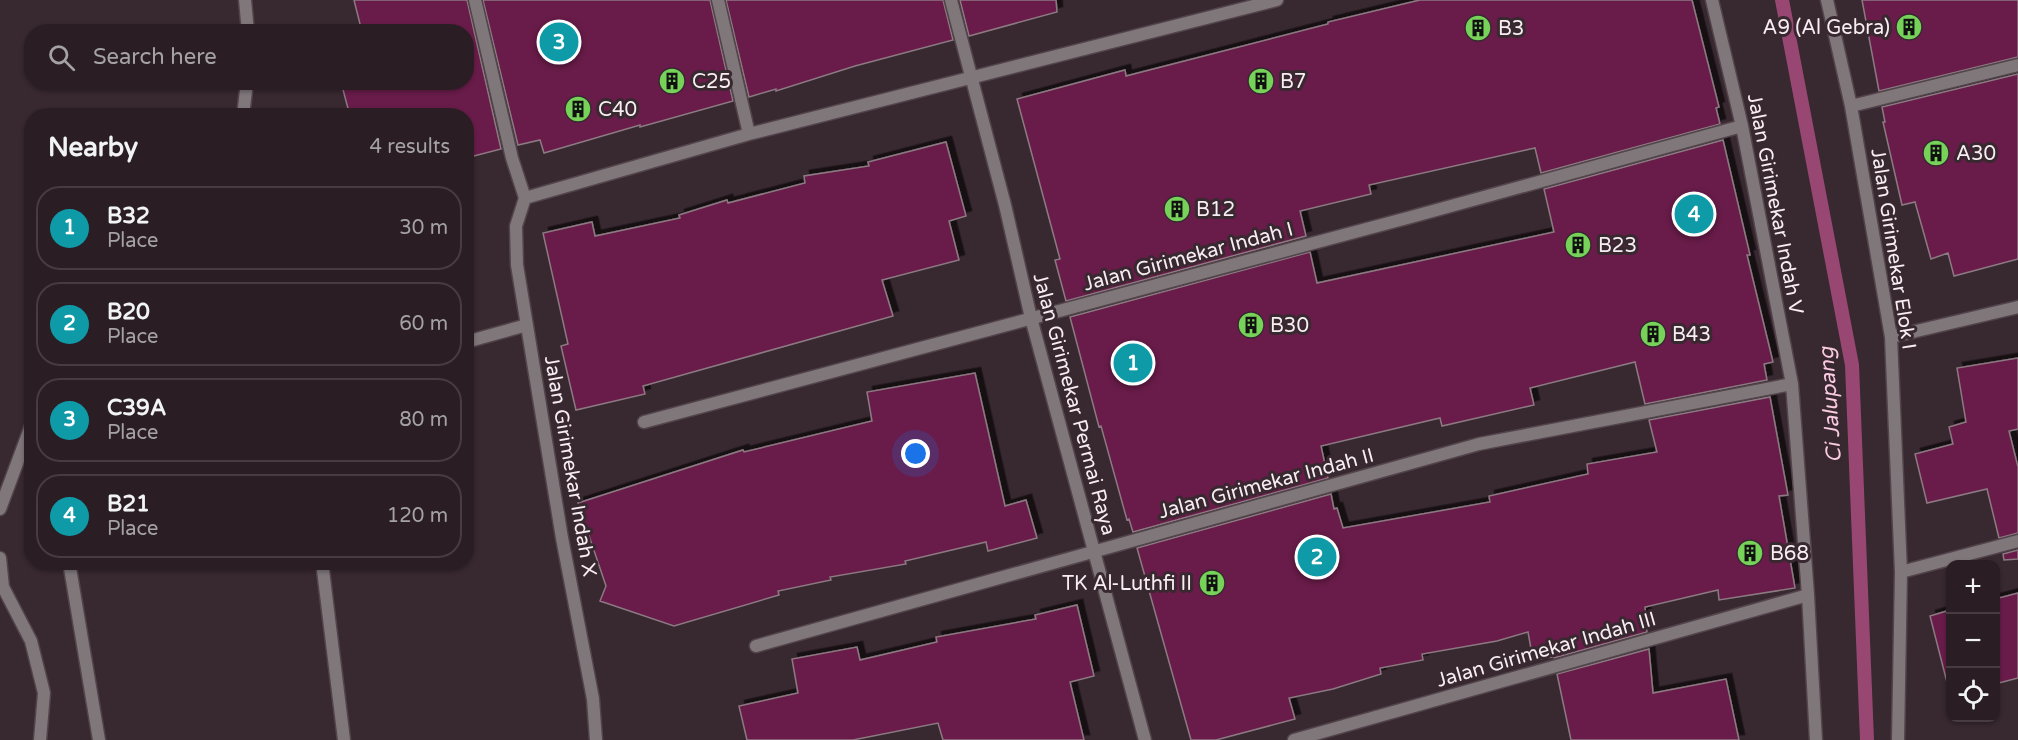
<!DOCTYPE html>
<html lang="en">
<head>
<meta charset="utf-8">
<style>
	body { margin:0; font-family:"Varela Round",sans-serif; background:#32272c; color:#f1f3f6 }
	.controls { position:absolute; right:18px; bottom:18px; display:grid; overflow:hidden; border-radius:12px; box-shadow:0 2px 4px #0004 }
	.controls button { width:54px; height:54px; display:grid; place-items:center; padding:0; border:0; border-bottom:2px solid #463c41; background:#2a1e24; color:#f1f3f6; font:30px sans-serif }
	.you { position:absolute; left:916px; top:454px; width:21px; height:21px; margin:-15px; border:4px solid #fff; border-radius:50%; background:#1a73e8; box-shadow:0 0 0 9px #1a73e833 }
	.badge { display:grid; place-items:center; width:39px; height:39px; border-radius:50%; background:#77d259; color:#fff; font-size:20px; font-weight:700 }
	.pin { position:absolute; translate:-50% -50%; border:3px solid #fff; box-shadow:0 2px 6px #0006 }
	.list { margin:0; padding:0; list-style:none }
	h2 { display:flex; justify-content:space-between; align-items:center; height:78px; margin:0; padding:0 24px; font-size:26px }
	h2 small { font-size:20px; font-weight:400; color:#a5a2a6 }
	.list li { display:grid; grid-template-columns:39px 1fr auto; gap:18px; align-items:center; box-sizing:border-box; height:84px; margin:0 12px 12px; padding:0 12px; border:2px solid #463c41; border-radius:24px }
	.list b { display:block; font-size:22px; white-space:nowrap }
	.list p { margin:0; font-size:20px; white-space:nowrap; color:#a5a2a6 }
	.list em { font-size:20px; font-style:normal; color:#a5a2a6 }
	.icon { flex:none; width:33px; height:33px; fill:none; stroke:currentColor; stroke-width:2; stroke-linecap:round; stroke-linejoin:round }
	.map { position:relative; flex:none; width:2018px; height:740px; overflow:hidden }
	.search { position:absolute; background:#2a1e24; box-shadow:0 2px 4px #0004; left:24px; top:24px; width:450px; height:66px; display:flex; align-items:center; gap:15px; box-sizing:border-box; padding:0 21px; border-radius:24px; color:#a5a2a6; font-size:22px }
	.panel { position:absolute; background:#2a1e24; box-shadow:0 2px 4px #0004; left:24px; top:108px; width:450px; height:462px; border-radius:24px }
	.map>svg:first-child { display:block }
</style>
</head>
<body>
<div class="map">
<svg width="2018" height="740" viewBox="0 0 2018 740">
	<defs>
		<filter id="shadow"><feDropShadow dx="5.5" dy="-5.5" stdDeviation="0" flood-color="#0009"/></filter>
	</defs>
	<rect width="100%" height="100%" fill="#382830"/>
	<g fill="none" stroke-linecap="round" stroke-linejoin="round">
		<path stroke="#984772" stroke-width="14" d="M1782,0L1852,365L1867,740"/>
	</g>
	<path fill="#691b48" stroke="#8c7a82" stroke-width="1.5" filter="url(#shadow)" d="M354,0H467L501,149L466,158V116H350L341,82H466V32H362Z
		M483,0H710L733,101L640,127V125L544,153L540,140L518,145Z
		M726,0H943L953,40L855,66L776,91V89L749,97Z
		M960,0H1056L1057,12L969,36Z
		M1420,0H1692L1719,107L1716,108L1720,124L1541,173L1535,148L1369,185L1371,194L1300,211L1306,236L1066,301L1055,260L1060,259L1017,99L1125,70L1126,76L1328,24V22Z
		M1862,0H2018V57L1879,91Z
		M2018,74V259L1954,276L1948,253L1931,259L1915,202L1902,205L1883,122H1885L1882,107Z
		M1723,140L1750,255H1747L1773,362L1764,364L1767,380L1645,404L1635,362L1530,388L1534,405L1442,426L1440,418L1321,446L1328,478L1133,532L1129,519L1127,520L1101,426L1099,427L1070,317L1310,252L1317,283L1554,232L1544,189Z
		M946,142L966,216L949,221L959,260L882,280L893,316L643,386L645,394L576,410L561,346L568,344L543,233L592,222L595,236L680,218L679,215L727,200L728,203L805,183L804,176L869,166L868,162Z
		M2018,358V429L2009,431L2018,467V533L1999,538L1987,489L1927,503L1915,454L1953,444L1949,427L1966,422L1957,368Z
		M975,373L1005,506L1026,500L1037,538L988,551L986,542L905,561L906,564L830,577L831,580L778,591L779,595L674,626L600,601L606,586L578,503L743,450L744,452L872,421L867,392Z
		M1770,397L1788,495L1779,496L1795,588L1719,600L1718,590L1645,607L1647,632L1554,658L1553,657L1533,660L1528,632L1497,641L1422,654L1423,660L1380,668L1381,674L1333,689L1289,698L1295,719L1216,740H1191L1137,548L1331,494L1334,509L1337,508L1343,528L1490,502L1489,496L1588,474L1587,464L1657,452L1649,420Z
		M2018,550V559L2004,560L2003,554Z
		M2018,593V678L1995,684V599Z
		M1077,605L1094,676L1070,682L1084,740H943L938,723L853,740H747L739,706L798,693L792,659L857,647L860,660L937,642L936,637L1036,619L1035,615Z
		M1950,610V694L1930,616Z
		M1649,649L1653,693L1726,679L1739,740H1571L1557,674Z"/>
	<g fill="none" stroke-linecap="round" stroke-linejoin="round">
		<defs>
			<path id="minor" d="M245,0L248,32
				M475,0L512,158L525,198
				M718,0L749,134
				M951,0L1005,205L1031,318L1145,740
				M1712,0L1742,126L1792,384L1808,595L1816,740
				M1827,0L1851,106
				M243,116L247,82
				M525,198L749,134L1277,0
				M525,198L516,226L517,265L562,538L593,699L596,740
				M1891,337L2018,307
				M466,342L527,325
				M644,422L1411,217L1742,126
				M0,509L32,423
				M0,558L3,587L31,641L44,693L40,740
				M69,562L99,740
				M322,562L344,740
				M1901,572L2018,541
				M756,646L1479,444L1792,384
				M1294,740L1808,595
				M1898,740L1901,572L1891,337L1851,106L2018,65"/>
		</defs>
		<use href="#minor" stroke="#53444b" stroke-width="15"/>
		<use href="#minor" stroke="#7f777a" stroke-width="12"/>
	</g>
	<defs>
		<symbol id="building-disc" viewBox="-11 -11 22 22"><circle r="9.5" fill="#77d259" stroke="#382830"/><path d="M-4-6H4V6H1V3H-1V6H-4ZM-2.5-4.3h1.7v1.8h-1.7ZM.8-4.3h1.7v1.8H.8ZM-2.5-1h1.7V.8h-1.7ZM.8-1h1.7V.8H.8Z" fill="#111"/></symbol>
	</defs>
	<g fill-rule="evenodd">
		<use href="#building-disc" x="1894" y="12" width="30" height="30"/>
		<use href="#building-disc" x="1463" y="13" width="30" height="30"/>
		<use href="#building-disc" x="657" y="66" width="30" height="30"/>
		<use href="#building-disc" x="1246" y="66" width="30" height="30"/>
		<use href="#building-disc" x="563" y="94" width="30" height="30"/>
		<use href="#building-disc" x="1921" y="138" width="30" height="30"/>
		<use href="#building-disc" x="1162" y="194" width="30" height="30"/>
		<use href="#building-disc" x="1563" y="230" width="30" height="30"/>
		<use href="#building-disc" x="1236" y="310" width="30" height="30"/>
		<use href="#building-disc" x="1638" y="319" width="30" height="30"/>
		<use href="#building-disc" x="1735" y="538" width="30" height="30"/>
		<use href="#building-disc" x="1197" y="568" width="30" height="30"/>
	</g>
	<g text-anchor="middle" stroke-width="6" stroke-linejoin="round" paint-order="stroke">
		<g font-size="20" fill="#f8edf2" stroke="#382830" text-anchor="start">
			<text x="1890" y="34" text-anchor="end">A9 (Al Gebra)</text>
			<text x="1498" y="35">B3</text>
			<text x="692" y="88">C25</text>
			<text x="1280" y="88">B7</text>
			<text x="598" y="116">C40</text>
			<text x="1956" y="160">A30</text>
			<text x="1196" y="216">B12</text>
			<text x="1598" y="252">B23</text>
			<text x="1270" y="332">B30</text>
			<text x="1672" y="341">B43</text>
			<text x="1770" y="560">B68</text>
			<text x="1192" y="590" text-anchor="end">TK Al-Luthfi II</text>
		</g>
		<g font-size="20" fill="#f8edf2" stroke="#382830">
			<text transform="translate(1776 204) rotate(79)" y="7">Jalan Girimekar Indah V</text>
			<text transform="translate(1894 249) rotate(81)" y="7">Jalan Girimekar Elok I</text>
			<text transform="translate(1188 256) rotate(-15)" y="7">Jalan Girimekar Indah I</text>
			<text transform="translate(1075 404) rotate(75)" y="7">Jalan Girimekar Permai Raya</text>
			<text transform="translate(571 466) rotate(80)" y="7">Jalan Girimekar Indah X</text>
			<text transform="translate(1266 483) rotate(-15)" y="7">Jalan Girimekar Indah II</text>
			<text transform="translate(1546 649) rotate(-16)" y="7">Jalan Girimekar Indah III</text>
		</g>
		<g font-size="21" font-style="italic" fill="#facae0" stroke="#382830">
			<text transform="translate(1830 405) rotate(-94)" y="7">Ci Jalupang</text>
		</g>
	</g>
</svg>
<div class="controls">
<button>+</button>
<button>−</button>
<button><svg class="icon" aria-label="locate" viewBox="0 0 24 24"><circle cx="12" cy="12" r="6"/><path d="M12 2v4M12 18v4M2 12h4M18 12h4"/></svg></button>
</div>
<div class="you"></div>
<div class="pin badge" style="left:1133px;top:363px;background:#0f9aa8">1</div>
<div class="pin badge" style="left:1317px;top:557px;background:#0f9aa8">2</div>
<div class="pin badge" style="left:559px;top:42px;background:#0f9aa8">3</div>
<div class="pin badge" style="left:1694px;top:214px;background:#0f9aa8">4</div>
<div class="search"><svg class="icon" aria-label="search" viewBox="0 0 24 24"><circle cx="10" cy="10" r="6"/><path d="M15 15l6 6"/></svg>Search here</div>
<section class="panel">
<h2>Nearby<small>4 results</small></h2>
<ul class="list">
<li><span class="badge" style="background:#0f9aa8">1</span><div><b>B32</b><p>Place</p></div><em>30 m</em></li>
<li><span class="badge" style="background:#0f9aa8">2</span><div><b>B20</b><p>Place</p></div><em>60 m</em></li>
<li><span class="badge" style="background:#0f9aa8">3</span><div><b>C39A</b><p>Place</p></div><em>80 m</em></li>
<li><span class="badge" style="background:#0f9aa8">4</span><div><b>B21</b><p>Place</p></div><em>120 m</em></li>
</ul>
</section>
</div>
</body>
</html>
